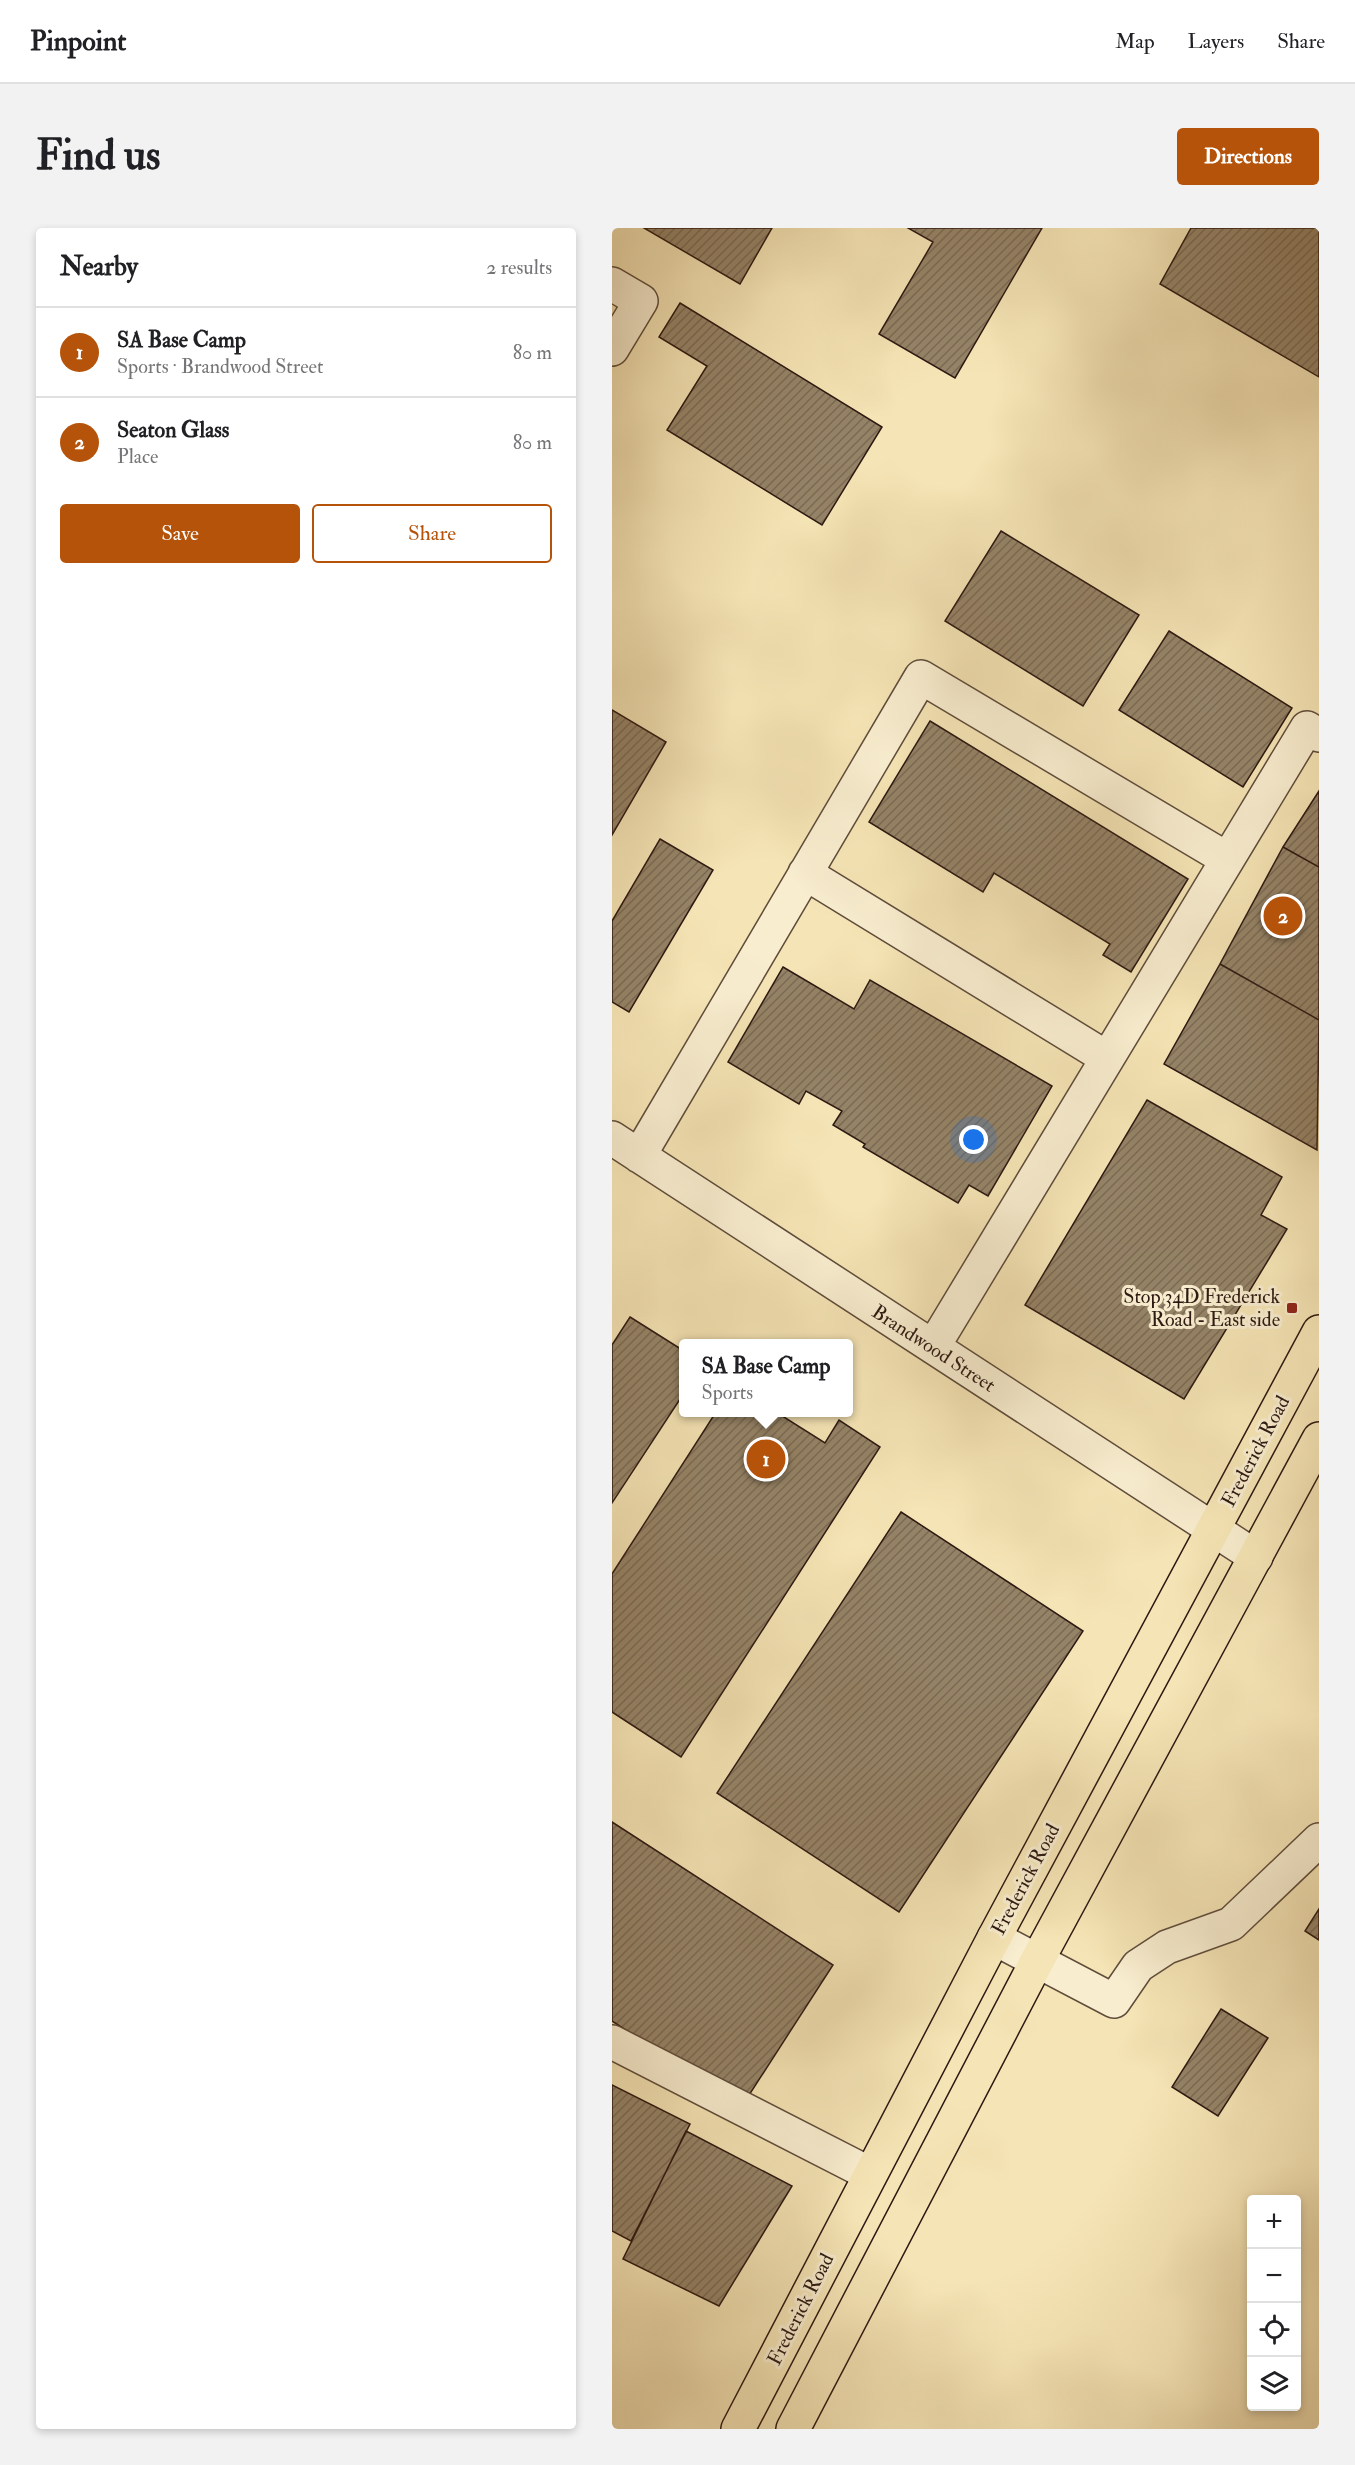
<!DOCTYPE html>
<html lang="en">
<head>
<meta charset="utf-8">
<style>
	body { margin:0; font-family:"IM FELL Double Pica",serif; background:#f2f2f2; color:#202124 }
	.controls { position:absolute; right:18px; bottom:18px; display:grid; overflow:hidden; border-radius:6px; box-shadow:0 3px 9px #0003 }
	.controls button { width:54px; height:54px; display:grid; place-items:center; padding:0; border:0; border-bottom:2px solid #e0e0e0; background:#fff; color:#202124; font:30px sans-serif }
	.you { position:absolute; left:362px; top:912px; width:21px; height:21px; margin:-15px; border:4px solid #fff; border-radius:50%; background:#1a73e8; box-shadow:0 0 0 9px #1a73e833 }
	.badge { display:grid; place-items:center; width:39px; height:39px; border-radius:50%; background:#b45309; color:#fff; font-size:20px; font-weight:700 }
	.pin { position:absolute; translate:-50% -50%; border:3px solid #fff; box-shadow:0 2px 6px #0006 }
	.popup { position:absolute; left:67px; top:1111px; width:174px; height:78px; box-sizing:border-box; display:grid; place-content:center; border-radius:6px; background:#fff; filter:drop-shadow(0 2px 4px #0005); font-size:20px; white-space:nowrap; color:#757577 }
	.popup b { font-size:22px; color:#202124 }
	.popup::after { content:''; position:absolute; left:50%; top:100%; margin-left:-12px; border:12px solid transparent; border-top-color:#fff }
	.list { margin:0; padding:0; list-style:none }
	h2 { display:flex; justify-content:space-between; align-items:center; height:78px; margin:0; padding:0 24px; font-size:26px }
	h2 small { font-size:20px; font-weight:400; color:#757577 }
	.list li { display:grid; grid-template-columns:39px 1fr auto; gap:18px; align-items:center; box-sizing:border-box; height:90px; padding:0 24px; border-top:2px solid #e0e0e0 }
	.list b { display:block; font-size:22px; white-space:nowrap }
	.list p { margin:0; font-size:20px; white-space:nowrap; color:#757577 }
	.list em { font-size:20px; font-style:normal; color:#757577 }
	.actions { display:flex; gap:12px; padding:18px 24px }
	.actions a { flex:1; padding:14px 0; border:2px solid #b45309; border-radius:6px; text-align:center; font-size:21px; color:#b45309 }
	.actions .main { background:#b45309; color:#fff }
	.icon { flex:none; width:33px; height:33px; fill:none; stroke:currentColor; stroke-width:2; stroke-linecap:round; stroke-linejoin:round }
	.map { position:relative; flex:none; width:707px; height:2201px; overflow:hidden; border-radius:6px }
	header { display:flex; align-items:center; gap:36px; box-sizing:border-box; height:84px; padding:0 30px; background:#fff; border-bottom:2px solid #e0e0e0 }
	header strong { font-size:28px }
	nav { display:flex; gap:33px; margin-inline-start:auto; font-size:21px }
	.intro { display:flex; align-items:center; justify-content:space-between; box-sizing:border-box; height:144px; padding:0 36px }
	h1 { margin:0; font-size:42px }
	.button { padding:15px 27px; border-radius:6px; background:#b45309; color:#fff; font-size:21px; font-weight:700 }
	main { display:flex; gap:36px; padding:0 36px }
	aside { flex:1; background:#fff; border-radius:6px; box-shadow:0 3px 9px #0003 }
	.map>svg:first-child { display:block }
</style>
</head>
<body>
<header>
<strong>Pinpoint</strong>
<nav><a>Map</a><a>Layers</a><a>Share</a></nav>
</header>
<div class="intro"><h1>Find us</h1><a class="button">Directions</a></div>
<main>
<aside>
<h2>Nearby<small>2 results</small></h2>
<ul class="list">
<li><span class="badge">1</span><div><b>SA Base Camp</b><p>Sports · Brandwood Street</p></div><em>80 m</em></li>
<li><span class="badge">2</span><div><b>Seaton Glass</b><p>Place</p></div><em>80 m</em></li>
</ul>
<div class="actions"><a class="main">Save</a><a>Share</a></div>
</aside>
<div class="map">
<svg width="707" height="2201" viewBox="0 0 707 2201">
	<defs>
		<pattern id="building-hatch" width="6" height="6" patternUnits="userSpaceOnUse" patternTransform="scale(1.5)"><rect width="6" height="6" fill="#958367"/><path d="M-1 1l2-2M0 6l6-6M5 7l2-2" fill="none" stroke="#7a6a53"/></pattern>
	</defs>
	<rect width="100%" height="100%" fill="#f5e4b5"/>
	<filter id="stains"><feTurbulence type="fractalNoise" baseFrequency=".00333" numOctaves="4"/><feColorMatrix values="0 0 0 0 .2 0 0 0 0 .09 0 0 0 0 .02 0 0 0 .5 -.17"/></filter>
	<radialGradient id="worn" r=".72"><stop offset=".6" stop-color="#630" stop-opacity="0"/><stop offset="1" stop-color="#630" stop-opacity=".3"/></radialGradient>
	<path fill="url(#building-hatch)" stroke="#2d1912" stroke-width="1.5" d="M32,0H160L128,56Z
		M296,0H430L343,150L267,106L321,14Z
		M579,0H707V149L548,56Z
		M68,75L270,199L210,297L55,202L95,138L47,109Z
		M389,303L527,387L471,478L333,393Z
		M557,403L680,480L631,559L507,482Z
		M0,482L54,514L0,607Z
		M318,493L576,651L519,744L491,727L498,716L382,645L371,664L257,594Z
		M707,563V639L671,619Z
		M48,611L101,642L17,784L0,774V693Z
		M671,619L707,639V792L608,736Z
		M608,736L707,792L705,922L552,836Z
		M171,739L242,781L258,752L440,858L376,968L357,957L346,975L251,919L253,916L221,897L230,883L194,863L187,876L116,834Z
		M535,872L670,949L649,987L675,1001L572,1171L413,1077Z
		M18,1089L72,1123V1165L0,1275V1117Z
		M104,1184H164L213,1215L227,1192L268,1219L69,1529L0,1484V1346Z
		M289,1284L471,1403L287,1684L105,1565Z
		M0,1594L221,1737L130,1878L0,1793Z
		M707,1681V1712L693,1703Z
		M609,1781L656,1810L606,1888L560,1859Z
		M0,1857L78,1896L19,2013L0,2003Z
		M74,1903L180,1958L107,2078L11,2031Z"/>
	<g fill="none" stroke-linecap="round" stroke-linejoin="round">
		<defs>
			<path id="minor" d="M0,56L29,73L0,121
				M193,645L495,830
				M0,910L644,1329
				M27,928L309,449L615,631
				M321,1119L695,500L707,507
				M382,1710L502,1773L526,1738L555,1719L619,1696L707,1612
				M0,1814L258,1946"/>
			<path id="major" d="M126,2201L382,1710L707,1104
				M181,2201L425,1733L707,1211"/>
		</defs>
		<use href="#minor" stroke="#5f4c3b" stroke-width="36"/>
		<use href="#major" stroke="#2d1912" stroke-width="36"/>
		<use href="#minor" stroke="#f8edcf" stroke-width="33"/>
		<use href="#major" stroke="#f5e4b5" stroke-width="33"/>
	</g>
	<rect fill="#8f2418" stroke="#f8edcf" stroke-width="2" x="674" y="1074" width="12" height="12" rx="3"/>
	<g text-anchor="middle" stroke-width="6" stroke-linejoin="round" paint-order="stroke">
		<g font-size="20" fill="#2d1912" stroke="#f8edcf" text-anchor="end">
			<text x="668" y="1075">Stop 34D Frederick<tspan x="668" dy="23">Road - East side</tspan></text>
		</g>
		<g font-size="20" fill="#2d1912" stroke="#f8edcf">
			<text transform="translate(322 1120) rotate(33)" y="7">Brandwood Street</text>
			<text transform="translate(643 1223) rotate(-62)" y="7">Frederick Road</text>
			<text transform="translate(413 1651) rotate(-62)" y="7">Frederick Road</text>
			<text transform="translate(188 2081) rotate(-63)" y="7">Frederick Road</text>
		</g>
	</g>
	<rect width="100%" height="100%" filter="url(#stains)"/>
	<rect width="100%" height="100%" fill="url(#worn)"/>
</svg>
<div class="controls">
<button>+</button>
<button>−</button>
<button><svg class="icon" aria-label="locate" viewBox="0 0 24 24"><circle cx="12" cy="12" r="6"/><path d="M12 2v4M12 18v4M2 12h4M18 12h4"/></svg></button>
<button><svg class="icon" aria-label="layers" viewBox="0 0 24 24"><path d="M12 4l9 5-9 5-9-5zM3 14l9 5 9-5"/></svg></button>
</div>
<div class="you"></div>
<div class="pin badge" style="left:154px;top:1231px">1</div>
<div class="popup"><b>SA Base Camp</b>Sports</div>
<div class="pin badge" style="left:671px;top:688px">2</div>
</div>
</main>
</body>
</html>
